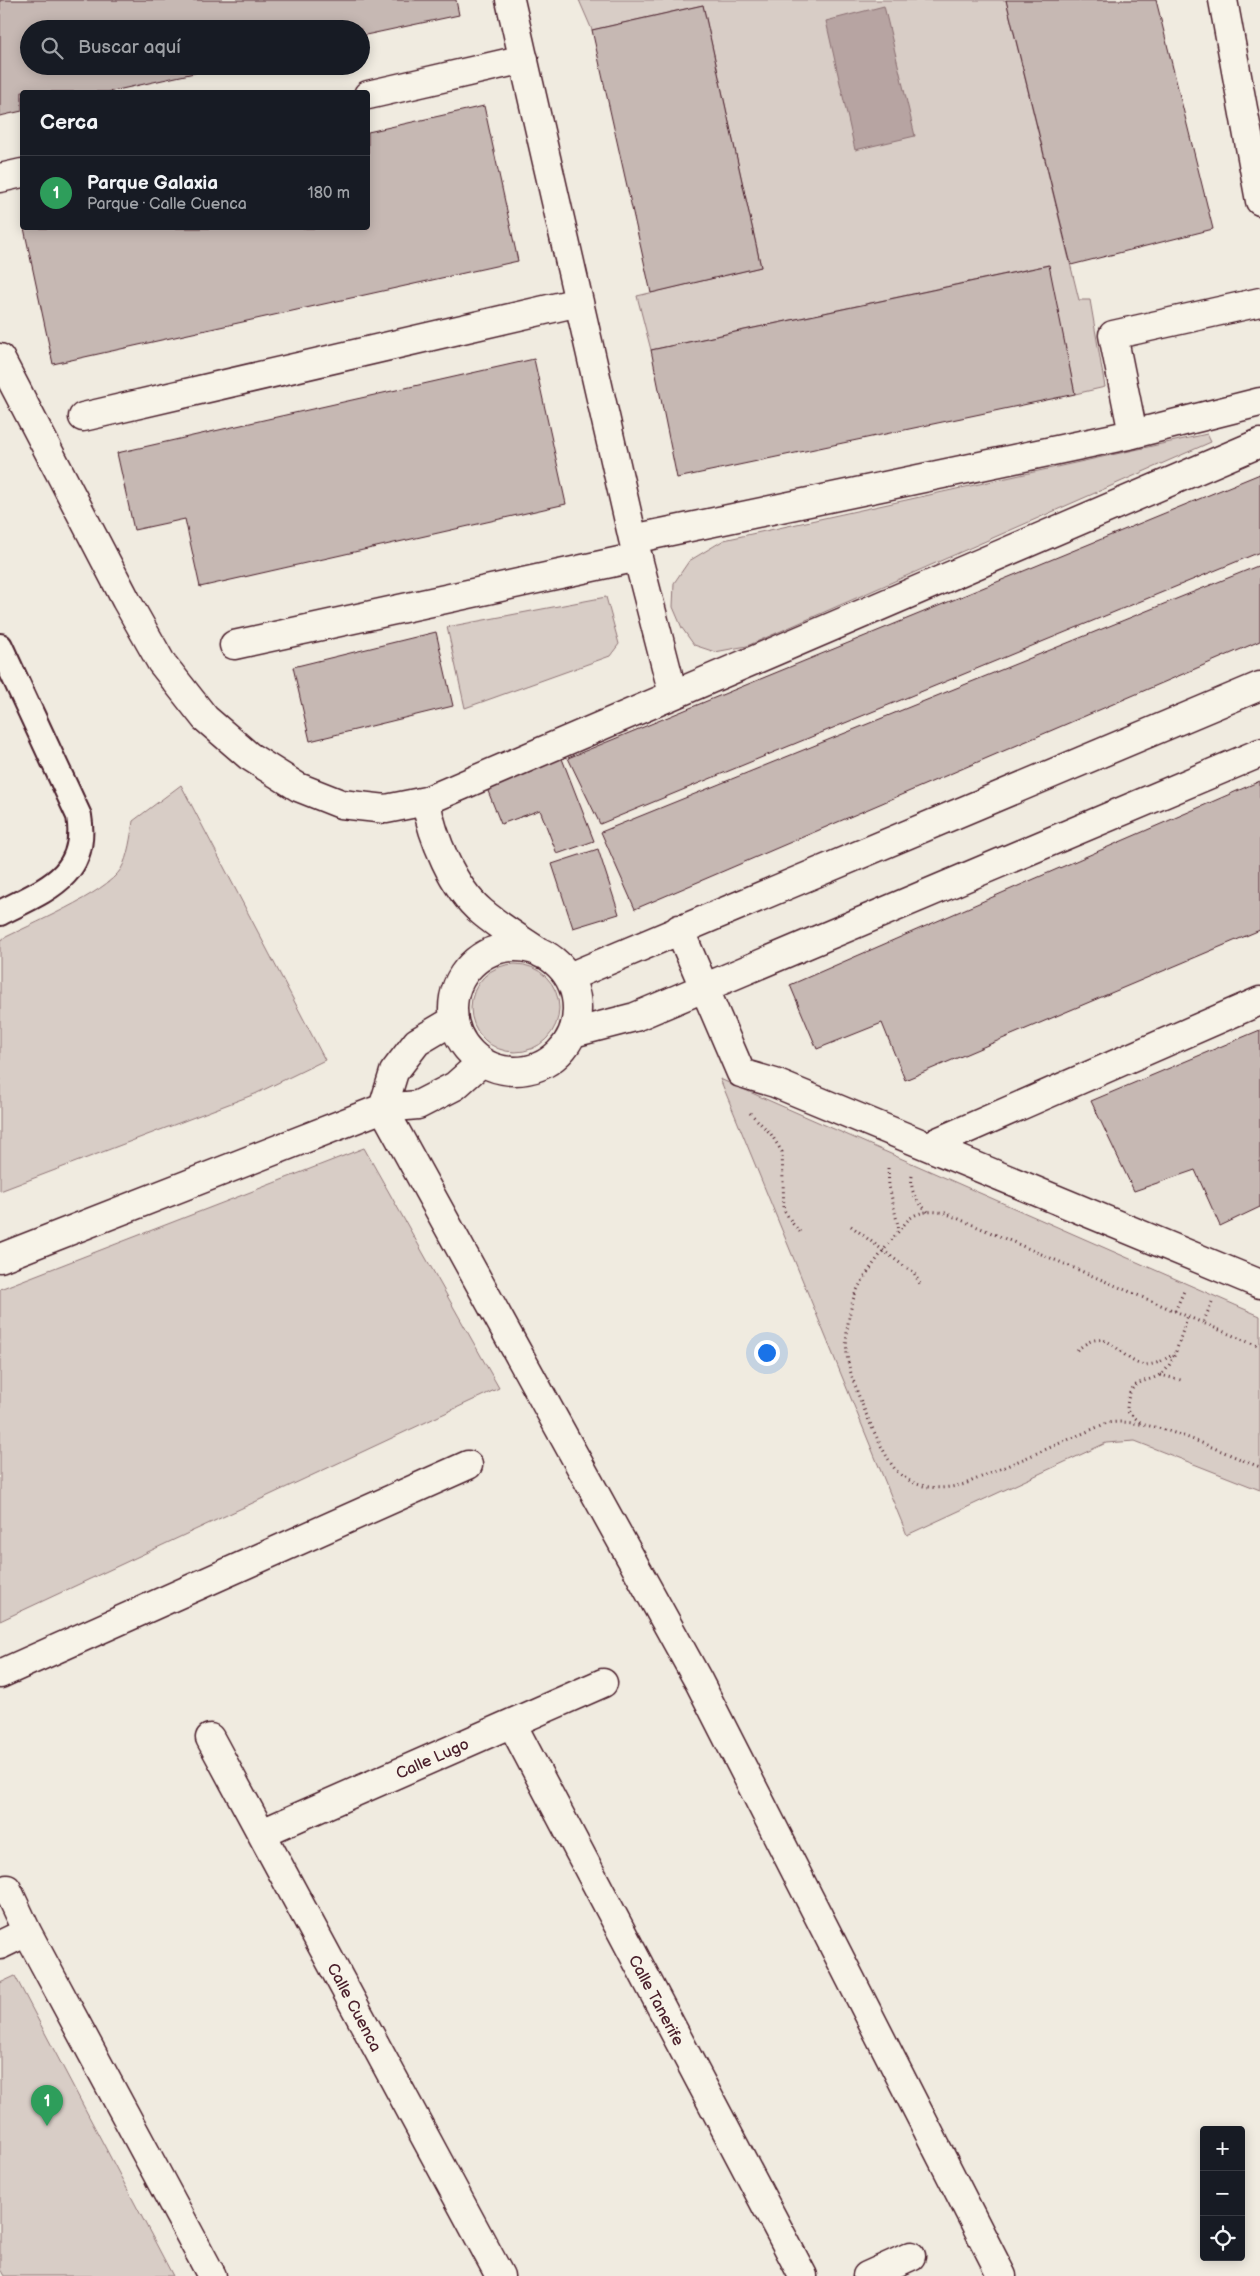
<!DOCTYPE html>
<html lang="es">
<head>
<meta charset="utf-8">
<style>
	body { margin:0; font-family:"Balsamiq Sans",sans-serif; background:#242831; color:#f1f3f6 }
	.controls { position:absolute; right:15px; bottom:15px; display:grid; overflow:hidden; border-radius:5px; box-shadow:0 2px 12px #0003 }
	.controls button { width:45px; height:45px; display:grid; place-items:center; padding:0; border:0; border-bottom:1px solid #363941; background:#171b24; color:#f1f3f6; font:25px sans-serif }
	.you { position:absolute; left:766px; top:1352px; width:18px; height:18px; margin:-12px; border:4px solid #fff; border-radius:50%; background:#1a73e8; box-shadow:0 0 0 8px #1a73e833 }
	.badge { display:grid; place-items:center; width:32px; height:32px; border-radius:50%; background:#8c9099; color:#fff; font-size:16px; font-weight:700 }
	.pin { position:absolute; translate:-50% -41px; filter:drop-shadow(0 1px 2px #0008) }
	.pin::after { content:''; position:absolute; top:26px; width:18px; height:15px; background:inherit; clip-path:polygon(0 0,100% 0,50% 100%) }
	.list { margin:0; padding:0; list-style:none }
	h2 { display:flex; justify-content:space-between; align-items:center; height:65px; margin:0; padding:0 20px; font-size:21px }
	h2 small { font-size:16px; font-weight:400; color:#9ea1a6 }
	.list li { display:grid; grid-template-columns:32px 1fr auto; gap:15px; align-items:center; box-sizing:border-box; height:75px; padding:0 20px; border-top:1px solid #363941 }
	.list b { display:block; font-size:19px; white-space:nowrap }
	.list p { margin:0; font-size:16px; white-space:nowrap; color:#9ea1a6 }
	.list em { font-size:16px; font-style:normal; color:#9ea1a6 }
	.icon { flex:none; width:28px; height:28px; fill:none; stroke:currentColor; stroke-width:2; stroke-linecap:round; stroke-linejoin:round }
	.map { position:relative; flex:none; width:1260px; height:2276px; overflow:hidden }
	.search { position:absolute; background:#171b24; box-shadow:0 2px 12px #0003; left:20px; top:20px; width:350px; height:55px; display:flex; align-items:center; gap:12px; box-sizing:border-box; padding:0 18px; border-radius:28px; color:#9ea1a6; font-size:19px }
	.panel { position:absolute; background:#171b24; box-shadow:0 2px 12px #0003; left:20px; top:90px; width:350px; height:140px; border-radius:5px }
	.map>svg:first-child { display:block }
</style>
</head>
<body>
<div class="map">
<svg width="1260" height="2276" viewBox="0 0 1260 2276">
	<rect width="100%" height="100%" fill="#f0ebe0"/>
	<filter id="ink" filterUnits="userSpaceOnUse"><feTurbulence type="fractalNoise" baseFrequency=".02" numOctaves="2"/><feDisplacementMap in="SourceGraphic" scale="10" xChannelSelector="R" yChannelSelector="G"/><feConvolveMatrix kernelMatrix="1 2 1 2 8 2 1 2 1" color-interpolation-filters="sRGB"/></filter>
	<g filter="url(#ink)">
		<path fill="#d8cdc6" stroke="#917678" d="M579,0H1006L1079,300H1090L1105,387L1075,394L1048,265L651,350L637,296L761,267L703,5L592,30Z
			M1207,434L1211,442L747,646L715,652L694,645L682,628L673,607L674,583L689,561L724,540Z
			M606,597L619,644L610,656L465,708L447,627Z
			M181,785L325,1060L255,1094L0,1191V940C29,925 105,894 121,869C128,857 131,835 133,821Z
			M471 1008a44 44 0 1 1 88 0a44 44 0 1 1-88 0Z
			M720,1079L1260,1316V1490L1135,1441L1106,1443L907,1535Z
			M364,1148L499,1388L0,1621V1289Z
			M15,1976L173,2276H4L0,2269V1983Z"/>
		<path fill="#b7a4a2" stroke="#8b6f72" d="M884,6L915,136L855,150L826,21Z"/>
		<path fill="#c6b8b3" stroke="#4a1f2b" d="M0,0H456L459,15L361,36V29H29V66H226L108,92H22V111L0,116Z
			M1006,0H1156L1213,229L1071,265Z
			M703,5L761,267L651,293L592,30Z
			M484,106L518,261L53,364L24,228H368V132Z
			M1049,265L1075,394L677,478L651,350Z
			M534,359L566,504L200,587L185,519L134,530L117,453Z
			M1260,474V552L600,824L568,758Z
			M1260,565V641L635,909L601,832Z
			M436,632L453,706L310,741L293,667Z
			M561,756L594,841L557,854L540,810L501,824L486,786Z
			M1260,781V930L905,1080L882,1023L817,1049L790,985Z
			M598,849L619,914L573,928L552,864Z
			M1260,1030V1207L1220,1226L1195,1170L1134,1191L1091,1101Z"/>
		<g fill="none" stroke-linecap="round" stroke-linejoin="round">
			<defs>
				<path id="lane" d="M0,646L79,816C89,876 45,890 0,913"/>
				<path id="street" d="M510,0L633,539
					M1223,0L1260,201
					M368,95L524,59
					M0,178L22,173
					M0,358L126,600L161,662L205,718L249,756L298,787L341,804L386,809L426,801
					M83,417L579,302
					M1133,434L1113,335L1260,302
					M234,645L638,557
					M673,694L633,539L1133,434L1260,402
					M679,929L741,1073L775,1083L1260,1284
					M453 1009a62 62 0 1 1 124 0a62 62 0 1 1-124 0Z
					M542,954C523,941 501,928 482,912C453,888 432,837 426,801L1260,443
					M569,977L1260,686
					M454,1020L417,1042L394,1072L383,1108L699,1682L1002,2276
					M573,1033L635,1017L1260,753
					M928,1146L1260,1001
					M0,1258L383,1108L418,1105L455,1086L482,1062
					M0,1674L468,1465
					M512,1724L803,2276
					M210,1738L500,2276
					M262,1833L603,1683
					M7,1889L27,1932L212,2276
					M0,1945L27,1932
					M867,2276L911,2256"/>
			</defs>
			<use href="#lane" stroke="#4a1f2b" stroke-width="28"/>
			<use href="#street" stroke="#4a1f2b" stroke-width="31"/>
			<path stroke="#4a1f2b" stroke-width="3" stroke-dasharray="1 4" stroke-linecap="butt" d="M750,1113L771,1134L782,1152L784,1210L793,1224L801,1233
				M888,1168L889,1186L899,1230
				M912,1176C910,1193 916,1200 928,1212
				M851,1226L905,1267L913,1271L920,1284
				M1212,1302L1203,1323L1260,1347
				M1175,1311L1184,1291
				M1203,1323L945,1213C932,1211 919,1210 908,1220C894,1236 860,1279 854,1297C848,1317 844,1341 848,1361C852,1385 880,1450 895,1469C898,1473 905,1478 910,1481C928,1490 946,1489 965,1484L1107,1423C1151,1416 1218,1451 1260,1467
				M1077,1350C1081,1347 1086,1343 1091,1341C1122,1330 1127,1389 1174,1353
				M1160,1375L1181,1380
				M1140,1422L1127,1411C1127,1371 1153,1388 1168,1367C1178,1352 1181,1333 1188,1316"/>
			<use href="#lane" stroke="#f7f3e8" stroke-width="24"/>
			<use href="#street" stroke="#f7f3e8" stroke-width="28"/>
		</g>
	</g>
	<g text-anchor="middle" stroke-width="4" stroke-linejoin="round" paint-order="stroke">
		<g font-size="16" fill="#4a1f2b" stroke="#f7f3e8">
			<text transform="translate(432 1758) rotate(-24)" y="6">Calle Lugo</text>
			<text transform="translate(657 2000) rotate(62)" y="6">Calle Tanerife</text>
			<text transform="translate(355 2007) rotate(62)" y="6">Calle Cuenca</text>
		</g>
	</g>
</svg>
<div class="controls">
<button>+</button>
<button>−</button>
<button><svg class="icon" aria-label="locate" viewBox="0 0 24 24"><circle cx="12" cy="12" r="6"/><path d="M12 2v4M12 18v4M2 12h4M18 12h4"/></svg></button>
</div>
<div class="you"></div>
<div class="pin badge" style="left:47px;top:2126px;background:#2e9e5b">1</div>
<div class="search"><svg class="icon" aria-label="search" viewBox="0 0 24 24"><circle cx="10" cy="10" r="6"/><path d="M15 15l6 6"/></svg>Buscar aquí</div>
<section class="panel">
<h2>Cerca<small></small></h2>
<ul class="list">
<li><span class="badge" style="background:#2e9e5b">1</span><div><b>Parque Galaxia</b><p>Parque · Calle Cuenca</p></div><em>180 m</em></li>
</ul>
</section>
</div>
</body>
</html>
